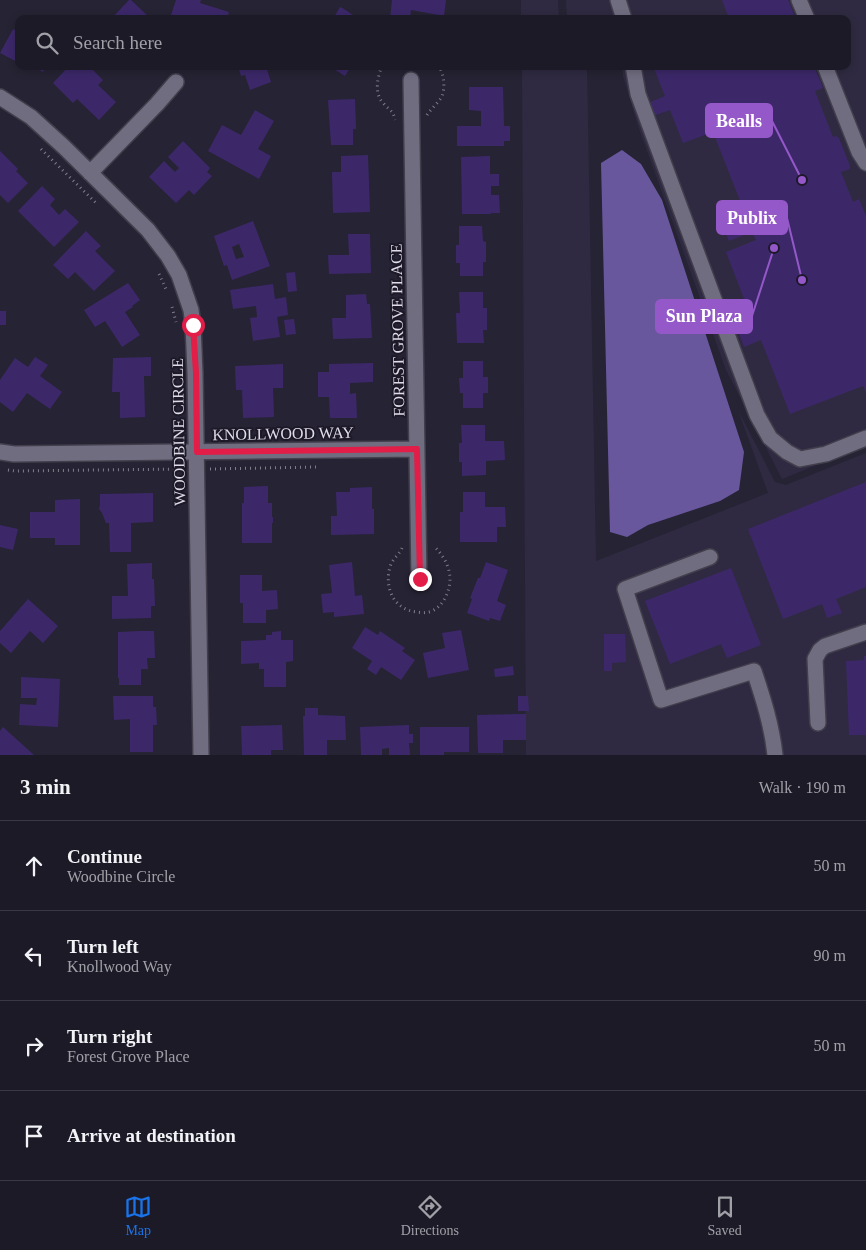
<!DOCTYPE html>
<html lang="en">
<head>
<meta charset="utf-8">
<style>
	body { margin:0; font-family:Georgia,serif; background:#292733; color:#f1f3f6 }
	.stop { position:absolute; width:15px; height:15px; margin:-11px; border:4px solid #e11d48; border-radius:50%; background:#fff }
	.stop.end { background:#e11d48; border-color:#fff; box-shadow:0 1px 5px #0008 }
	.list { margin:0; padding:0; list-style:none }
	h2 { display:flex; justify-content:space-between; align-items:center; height:65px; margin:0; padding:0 20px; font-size:21px }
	h2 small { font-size:16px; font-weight:400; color:#a0a1a7 }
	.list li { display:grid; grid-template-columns:32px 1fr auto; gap:15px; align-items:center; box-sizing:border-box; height:90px; padding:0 20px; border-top:1px solid #3a3844 }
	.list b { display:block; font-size:19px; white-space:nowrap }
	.list p { margin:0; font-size:16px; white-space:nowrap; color:#a0a1a7 }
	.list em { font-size:16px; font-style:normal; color:#a0a1a7 }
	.icon { flex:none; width:28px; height:28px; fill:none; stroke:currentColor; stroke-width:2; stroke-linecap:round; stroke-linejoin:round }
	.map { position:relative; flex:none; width:866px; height:755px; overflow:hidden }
	.search { position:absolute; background:#1c1a27; box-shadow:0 2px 8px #0003; left:15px; right:15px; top:15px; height:55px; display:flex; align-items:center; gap:12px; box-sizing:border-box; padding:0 18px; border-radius:10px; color:#a0a1a7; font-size:19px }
	.sheet { height:425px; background:#1c1a27 }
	nav { display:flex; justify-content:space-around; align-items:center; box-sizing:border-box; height:70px; border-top:1px solid #3a3844; background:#1c1a27; font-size:14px; color:#a0a1a7 }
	nav a { display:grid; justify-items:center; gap:2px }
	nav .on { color:#1a73e8 }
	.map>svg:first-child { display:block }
</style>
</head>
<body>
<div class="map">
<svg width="866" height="755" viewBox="0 0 866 755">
	<rect width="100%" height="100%" fill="#262334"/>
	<path fill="#2f2a41" d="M521,0H558L559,19H521Z
		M566,0H866V445L782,479L726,370L638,126L623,76L622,66H847V19H567Z
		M522,66H587L596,561L768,493L738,410L775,482L786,485L866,453V755H526Z"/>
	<path fill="#69579d" d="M622,150L641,164L662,200L744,452L739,490L720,501L648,525L627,537L610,532L601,163Z"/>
	<path fill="#3c2869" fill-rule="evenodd" d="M129,0H131L151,19H111Z
		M176,0H201L200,3L229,12L227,19H172L170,18Z
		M392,0H446L444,16L411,10L410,19H390Z
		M722,0H788L796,19H729Z
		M340,7L344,9L359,19H333Z
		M13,29L19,32V63L0,53Z
		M32,66H46L43,72Z
		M69,66H83L86,69L89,66L103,80L98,85L116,102L99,120L77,99L73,103L53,83Z
		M238,66H266L271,82L250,90L245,75L241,76Z
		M329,66H351L345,76Z
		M653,66H814L823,88L815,91L833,137L836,136L839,138L850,166V169L841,172L853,202L859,199L866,216V392L863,386L790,414L761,340L744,347L732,315L748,309L726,252L756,240L752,232L729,241L723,227L739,213L744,211L713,132L683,143L670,110L653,116L648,103L665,96Z
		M469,87H503L504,126H510V141H504V146H457V126H481V111L469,110Z
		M355,99L356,129H353V145H331L328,100Z
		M255,110L274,121L258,149L271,156L259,179L208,151L222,125L241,135Z
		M183,141L210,168L207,172L212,176L194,195L189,190L176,203L149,177L164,161L175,172L179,168L168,157Z
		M0,151L18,169L16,171L28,183L8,203L0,195Z
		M368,155L370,212L333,213L332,172H341V156Z
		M490,156V174H499V186H491V195H499L500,213H491V214H462L461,157Z
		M42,186L55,199L50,205L59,215L65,209L79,222L54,247L18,211Z
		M253,221L270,266L232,280L227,265L224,266L214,236ZM239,244L244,257L236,259L232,247Z
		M459,226H482L483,241L486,242V262H483V276H460V263H456V245H459Z
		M86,231L101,246L95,251L115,271L94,291L75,272L68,279L53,265Z
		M348,234H370L371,273L329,274L328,255H349Z
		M295,272L297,291L288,292L286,273Z
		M128,283L140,300L132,306L133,307L125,312L140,335L122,347L105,321L95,327L84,310Z
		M273,284L275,299L286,297L288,315L277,317L280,337L253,341L250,318L257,317L256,306L233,309L230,290Z
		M459,292H483V308H487V330H483L484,343H457L456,313H460Z
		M366,294L367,304H370L372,338L333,339L332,318H346V295Z
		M0,311H6V325H0Z
		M294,319L296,334L286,335L284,320Z
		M35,357L48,365L40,376L62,392L50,409L27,393L13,412L0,402V380L15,358L28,367Z
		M151,357V376H144L145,417L120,418V392H112L113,358Z
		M463,361H483V377H488V393H483V408H463V393H460L459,378H463Z
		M373,363V382L350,383V394L356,393L357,418H330L329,397H318V372H329V364Z
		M283,364V388H273L274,417L243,418L242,390H236L235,366Z
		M461,425H485V441H504L505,460L486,461V475L462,476V462H459V443H462Z
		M866,482V587L836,599L842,613L827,618L822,604L783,619L748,529Z
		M268,486V503H272V517H273V523H272V543H242V503H244V487Z
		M372,487V509H374V534L331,535V516H337L336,492H350V488Z
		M463,492H485V507H505L506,527H497V542H460V512H463Z
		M153,493V522L131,523V552H110L109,523H106L102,513L99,509L100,505V494Z
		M80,499V545H55V538H30V512H55V500Z
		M0,525L18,529L13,550L0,547Z
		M352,562L355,596L362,595L364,614L334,617V612L323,613L321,594L332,593L329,565Z
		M486,562L508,570L497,601L506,605L500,621L490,618L489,621L467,613L472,599L470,598L478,578H480Z
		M152,563V579H154L155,606H151V618L112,619V596H128L127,564Z
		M731,568L761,645L727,658L721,644L670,664L645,601Z
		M240,575H262V591L277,590L278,609L266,610V623H243V603H240Z
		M28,599L58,626L43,643L30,631L11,653L0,643V631Z
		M365,627L378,635L380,631L405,648L402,651L415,660L401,680L381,667L376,675L367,669L372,661L352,648Z
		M461,630L469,670L428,678L423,653L445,648L442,633Z
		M140,631H154L155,658H147L148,669H141V685H119V678H118V632Z
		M281,631V640H293V661L286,662V687H264V669H259V663L241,664V641L266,640V635H272V632Z
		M604,634H625L626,662L612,663V671H604Z
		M864,656H866V735H849L846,661L864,660Z
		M513,666L514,675L495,677L494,669Z
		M21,677L60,679L58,727L19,725L20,704L36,705L37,698H21Z
		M113,696H153V707H156L157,725H153V752H130V719L114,720Z
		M518,696H528L529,711H518Z
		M305,708H318V715L345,716L346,740H327V755H304L303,716H305Z
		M526,714V740H503V753H478L477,715Z
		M282,725L283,750H271V755H242L241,726Z
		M409,725V734H413V743H409L410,755H389V748L382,749V755H361L360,727Z
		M3,727L34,755H0V731Z
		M420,727H469V752H444V755H420Z"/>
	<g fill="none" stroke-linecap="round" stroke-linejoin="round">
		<defs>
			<path id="minor" d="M618,0L624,19
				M799,0L807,19
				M633,66L638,94L757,415L770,438L787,452L800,459L826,454L866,438
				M825,66L859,152L866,163
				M411,80L419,579
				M0,97L31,117L64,147L148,230L168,256L179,275L191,310L193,325L195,373L201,755
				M90,173L157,104L176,82
				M0,452L14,454L417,449
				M710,557L625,589L661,700L754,671C763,698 772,726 775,755
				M818,723L815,659L820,650L825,646L866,632"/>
		</defs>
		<use href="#minor" stroke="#423e4c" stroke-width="18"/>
		<path stroke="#817e8c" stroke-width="3" stroke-dasharray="1 4" stroke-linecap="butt" d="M382,66C377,78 374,95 384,104C390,111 393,110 395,120
			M427,115C431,109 437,104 441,98C446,89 444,75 439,66
			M41,149L97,204
			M159,274L166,289
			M172,307L176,322
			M210,469L316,467
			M8,470L15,471L181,469
			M402,548C399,555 392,559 390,567C384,588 394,610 417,612C422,613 427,613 432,611C438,608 442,604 445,598C455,579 449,561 434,546"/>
		<use href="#minor" stroke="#706d80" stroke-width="15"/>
	</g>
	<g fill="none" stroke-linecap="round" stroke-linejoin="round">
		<path stroke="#e11d48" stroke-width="6" d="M193,325L196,373L197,452L417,449L420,579"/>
	</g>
	<g text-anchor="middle" stroke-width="4" stroke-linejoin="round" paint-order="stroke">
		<g font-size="16" fill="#dfdde8" stroke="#1d1929">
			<text transform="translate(397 330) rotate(-91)" y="6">FOREST GROVE PLACE</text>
			<text transform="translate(178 432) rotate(-91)" y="6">WOODBINE CIRCLE</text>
			<text transform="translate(283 433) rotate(-1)" y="6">KNOLLWOOD WAY</text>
		</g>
	</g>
	<path fill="none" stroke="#9458c9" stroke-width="2" d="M802 180L772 121M802 280L787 218M774 248L752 316"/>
	<g fill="#9458c9" stroke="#1d1929" stroke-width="2">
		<circle cx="802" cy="180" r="5"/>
		<circle cx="802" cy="280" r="5"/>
		<circle cx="774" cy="248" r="5"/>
	</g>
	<g fill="#9458c9" stroke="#9458c9" stroke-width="2">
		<rect x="706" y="104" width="66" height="33" rx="5"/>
		<rect x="717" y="201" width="70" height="33" rx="5"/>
		<rect x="656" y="300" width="96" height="33" rx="5"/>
	</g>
	<g font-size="18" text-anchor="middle" font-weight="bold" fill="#fff">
		<text x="739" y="127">Bealls</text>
		<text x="752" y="224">Publix</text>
		<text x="704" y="322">Sun Plaza</text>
	</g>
</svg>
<div class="stop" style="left:193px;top:325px"></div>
<div class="stop end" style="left:420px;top:579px"></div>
<div class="search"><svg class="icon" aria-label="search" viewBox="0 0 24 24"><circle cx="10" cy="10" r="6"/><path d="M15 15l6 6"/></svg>Search here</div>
</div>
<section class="sheet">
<h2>3 min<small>Walk · 190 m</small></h2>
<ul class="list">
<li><svg class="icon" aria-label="ahead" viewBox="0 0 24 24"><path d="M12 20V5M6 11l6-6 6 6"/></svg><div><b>Continue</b><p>Woodbine Circle</p></div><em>50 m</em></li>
<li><svg class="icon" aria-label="left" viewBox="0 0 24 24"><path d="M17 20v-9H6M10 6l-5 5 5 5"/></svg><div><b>Turn left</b><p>Knollwood Way</p></div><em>90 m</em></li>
<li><svg class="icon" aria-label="right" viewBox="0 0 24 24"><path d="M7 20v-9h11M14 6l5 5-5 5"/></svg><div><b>Turn right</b><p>Forest Grove Place</p></div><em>50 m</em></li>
<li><svg class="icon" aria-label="arrive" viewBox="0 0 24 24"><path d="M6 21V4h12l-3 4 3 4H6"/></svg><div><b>Arrive at destination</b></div></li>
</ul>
</section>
<nav>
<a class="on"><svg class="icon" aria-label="map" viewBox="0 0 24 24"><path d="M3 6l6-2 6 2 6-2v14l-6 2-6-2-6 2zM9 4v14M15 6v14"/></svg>Map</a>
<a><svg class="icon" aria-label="directions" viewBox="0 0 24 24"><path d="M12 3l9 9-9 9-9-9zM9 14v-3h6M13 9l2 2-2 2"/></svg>Directions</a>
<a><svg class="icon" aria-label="saved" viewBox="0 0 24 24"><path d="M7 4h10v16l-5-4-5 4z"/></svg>Saved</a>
</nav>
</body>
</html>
